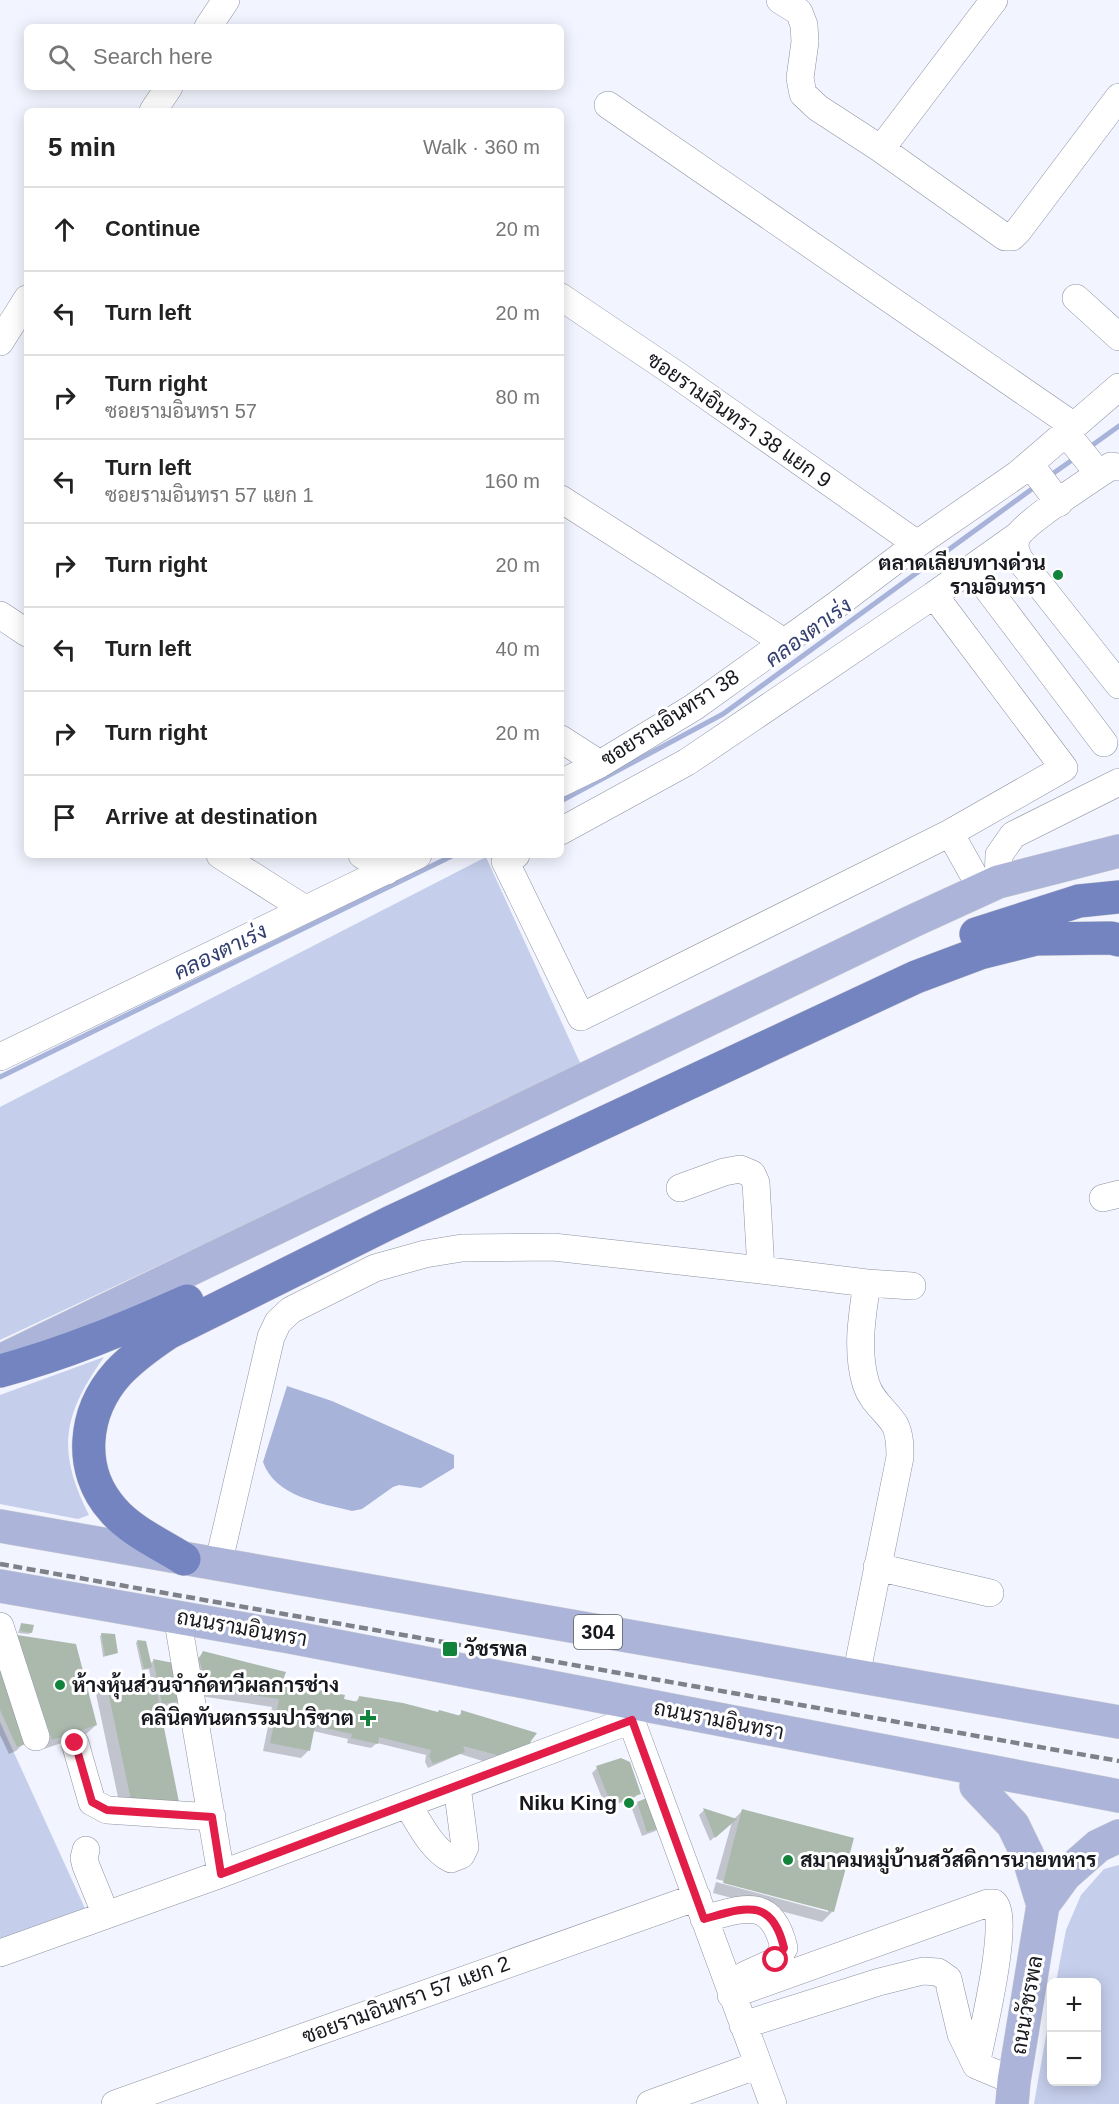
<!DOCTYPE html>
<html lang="en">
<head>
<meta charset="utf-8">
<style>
	body { margin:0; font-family:Arial,Sarabun,sans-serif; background:#f6f6f6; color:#222 }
	.controls { position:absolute; right:18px; bottom:18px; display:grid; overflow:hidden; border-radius:9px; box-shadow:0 3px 15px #0003 }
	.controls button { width:54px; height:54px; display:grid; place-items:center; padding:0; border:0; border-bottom:2px solid #e0e0e0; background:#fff; color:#222; font:30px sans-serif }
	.stop { position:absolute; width:18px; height:18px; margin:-14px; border:4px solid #e11d48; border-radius:50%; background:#fff }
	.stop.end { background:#e11d48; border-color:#fff; box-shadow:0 2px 6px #0008 }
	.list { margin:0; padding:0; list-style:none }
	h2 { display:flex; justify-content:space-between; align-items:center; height:78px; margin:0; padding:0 24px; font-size:26px }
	h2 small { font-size:20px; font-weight:400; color:#767676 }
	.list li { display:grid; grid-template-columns:39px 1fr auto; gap:18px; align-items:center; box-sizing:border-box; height:84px; padding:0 24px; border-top:2px solid #e0e0e0 }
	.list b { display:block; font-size:22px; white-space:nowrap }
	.list p { margin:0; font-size:20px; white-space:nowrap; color:#767676 }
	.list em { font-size:20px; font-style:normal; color:#767676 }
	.icon { flex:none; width:33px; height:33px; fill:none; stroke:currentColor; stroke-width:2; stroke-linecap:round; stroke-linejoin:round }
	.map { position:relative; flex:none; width:1119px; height:2104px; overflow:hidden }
	.search { position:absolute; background:#fff; box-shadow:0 3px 15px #0003; left:24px; top:24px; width:540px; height:66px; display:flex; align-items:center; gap:15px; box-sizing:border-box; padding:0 21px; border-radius:9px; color:#767676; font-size:22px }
	.panel { position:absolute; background:#fff; box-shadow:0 3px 15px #0003; left:24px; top:108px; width:540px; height:750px; border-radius:9px }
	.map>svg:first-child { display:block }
</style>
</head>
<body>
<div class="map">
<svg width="1119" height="2104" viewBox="0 0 1119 2104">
	<rect width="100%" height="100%" fill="#f2f5ff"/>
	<path fill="#c5ceeb" d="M486,857L582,1067L0,1340V1107Z
		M104,1357C63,1415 56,1450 89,1515L78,1519L0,1504V1395Z
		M0,1722L88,1915L0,1946Z
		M1119,1865V2104H1034L1051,2007L1052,2082H1096V1982H1056L1066,1930L1081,1895L1104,1869Z"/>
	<path fill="#a8b3d9" d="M287,1386L332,1401L454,1455V1468L421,1488L399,1485L393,1487L362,1509L352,1511C321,1503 275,1497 263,1462Z"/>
	<path fill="#0003" d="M21,1624L31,1632L29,1634L18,1633Z
		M102,1634L117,1652L114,1654L103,1657L100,1636Z
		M18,1636L96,1725L85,1735L41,1750L7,1647Z
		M137,1641L150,1664L153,1661L178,1665L179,1705L158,1708L178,1807L121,1811L96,1694L106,1684L153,1689L149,1669L142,1670L136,1643Z
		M204,1652L280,1684L342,1700L354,1703L359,1698L457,1717L462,1712L535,1733L499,1766L460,1754L428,1768L425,1762L426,1755L377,1743L371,1748L347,1743L348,1739L313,1731L309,1750L301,1758L263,1751L272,1707L200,1696L196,1660Z
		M0,1665L24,1743L16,1751L9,1754L0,1735Z
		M597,1768L639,1793L634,1798L606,1808L592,1773Z
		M653,1797L658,1830L642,1836L632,1809L637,1804Z
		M704,1810L734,1819L743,1810L833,1911L822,1922L713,1893L716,1882L828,1912V1909L716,1879L732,1822L710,1841L699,1815Z"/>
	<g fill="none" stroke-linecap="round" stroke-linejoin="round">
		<path stroke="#a8b3d9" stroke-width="5" d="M1087,449L1119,426
			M1048,477L1075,458
			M561,801L723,714L1036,486
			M0,1077L454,855"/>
	</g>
	<path fill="#abb9ad" d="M21,1623L34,1625L32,1633L20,1631Z
		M101,1633L115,1634L118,1653L105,1656Z
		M17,1635L76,1644L97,1725L52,1740Z
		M137,1640L146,1641L152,1667L144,1669Z
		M203,1651L286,1672L282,1683L345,1695L344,1699L358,1702L359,1696L403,1703L438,1712L439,1710L461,1716V1710L537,1733L531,1741L525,1758L501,1756L463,1746L465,1752L433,1764L429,1756L431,1750L379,1737L378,1744L351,1738L352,1734L315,1726L310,1751L270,1743L279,1699L208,1688L199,1659Z
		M153,1659L179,1664L185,1700L162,1704Z
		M0,1662L26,1744L17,1747L0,1710Z
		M106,1682L156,1688L180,1807L131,1800Z
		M621,1758L630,1762L641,1794L611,1804L596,1766Z
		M654,1795L665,1826L647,1832L637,1802Z
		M703,1808L737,1819L715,1838Z
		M742,1809L854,1838L834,1912L723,1883Z"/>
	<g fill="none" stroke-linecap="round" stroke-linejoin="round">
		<defs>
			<path id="minor" d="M780,0L799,12L804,25L805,42L800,78L803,94L818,108L881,149L1005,237H1012L1018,231L1119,97
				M208,27L226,0
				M608,105L1074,426
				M153,111L169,87
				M881,149L994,0
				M561,297L677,375L917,544
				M1076,298L1119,337
				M0,342L27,299
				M1066,433L1099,474
				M1030,464L1059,503
				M1119,467L1111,466C1093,478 1024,523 1017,537C1013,545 1016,553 1020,560L1119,685
				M561,499L784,642
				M972,568L1104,743
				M934,595L1017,536
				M0,615L27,633
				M561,739L600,764
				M561,783L600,764L694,707L835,606L917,544L1018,474L1119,387
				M950,833L982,890
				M220,855L305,909
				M362,855L387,871
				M516,855L505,861L581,1017L950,833L1064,768L934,595L687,762L561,831
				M998,882L999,855L1013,835L1119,782
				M0,1057L418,855
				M680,1188L724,1172L740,1169L752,1174L756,1183L761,1270
				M1103,1198L1119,1194
				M218,1565L271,1337L278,1322L291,1310L375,1268L425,1254L462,1248L553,1247L761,1270L867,1283L912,1286
				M877,1567L990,1593
				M177,1616L221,1874
				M0,1626L36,1737
				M856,1676L900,1457C900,1446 900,1435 895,1425C887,1411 872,1403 866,1384C856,1351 862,1316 867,1283
				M623,1704L631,1720L773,2104
				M75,1743L92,1802L107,1810L212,1817
				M407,1804C419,1822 431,1849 451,1859L461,1855L465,1847L457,1786
				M86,1850L84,1858L86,1866L106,1915
				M704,1919C744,1908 772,1896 784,1948L776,1961L745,1975
				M0,1953L221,1874L631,1720
				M731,1995L988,1903H994C1011,1918 981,2039 976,2065L1014,2081
				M743,2025L879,1982L923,1971L938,1972L948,1979L961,2034L976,2065
				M115,2104L697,1897
				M650,2104L758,2065"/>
			<path id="major" d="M2,1360L913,921L998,882L1119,851
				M0,1526L1119,1722
				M0,1586L290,1637L1119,1796
				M976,1786L1013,1825L1028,1856L1043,1905
				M1012,2104L1014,2081L1043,1905L1065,1875L1098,1846L1119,1836"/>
			<path id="highway" d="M976,934L1079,901L1119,897
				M0,1371C64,1354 126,1328 187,1301
				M184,1559C160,1544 131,1531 113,1510C77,1470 83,1412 118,1373C133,1357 150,1345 168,1333L389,1223L916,977L980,953L1036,939L1111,938L1119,940"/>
		</defs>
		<use href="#minor" stroke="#8d92a0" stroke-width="28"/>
		<use href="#major" stroke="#d1d1d2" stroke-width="34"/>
		<use href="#highway" stroke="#d1d1d2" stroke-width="34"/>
		<use href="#minor" stroke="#fff" stroke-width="27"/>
		<use href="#major" stroke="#acb5d9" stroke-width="33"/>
		<use href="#highway" stroke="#7484c0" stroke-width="33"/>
		<path stroke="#7f8189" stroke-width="4.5" stroke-dasharray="9 4.5" stroke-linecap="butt" d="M0,1564L1119,1761"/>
	</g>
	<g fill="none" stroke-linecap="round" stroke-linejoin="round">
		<path stroke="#e11d48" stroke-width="8" d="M75,1743L92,1802L107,1810L212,1817L221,1874L632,1720L704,1919C744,1908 772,1896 784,1948L776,1960"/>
	</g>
	<g fill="#12833b" stroke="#fff" stroke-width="2">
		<circle cx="1058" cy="575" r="6"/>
		<rect x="442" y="1641" width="16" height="16" rx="3"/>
		<circle cx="60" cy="1685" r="6"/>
		<path d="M365 1709h6v6h6v6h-6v6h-6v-6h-6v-6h6z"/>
		<circle cx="629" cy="1803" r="6"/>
		<circle cx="788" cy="1860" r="6"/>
	</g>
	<g text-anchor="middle" stroke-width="6" stroke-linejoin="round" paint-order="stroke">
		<rect fill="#fff" stroke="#5d5e62" stroke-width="1.5" x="574" y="1615" width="48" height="34" rx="4.5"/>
		<g font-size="20" font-weight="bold" fill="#18191f">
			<text x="598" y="1639">304</text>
		</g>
		<g font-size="21" fill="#18191f" stroke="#fff">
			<text transform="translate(739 420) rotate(35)" y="7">ซอยรามอินทรา 38 แยก 9</text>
			<text transform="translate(670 718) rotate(-33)" y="7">ซอยรามอินทรา 38</text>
			<text transform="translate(242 1628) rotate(10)" y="7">ถนนรามอินทรา</text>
			<text transform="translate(719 1720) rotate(11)" y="7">ถนนรามอินทรา</text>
			<text transform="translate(406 2000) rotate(-20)" y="7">ซอยรามอินทรา 57 แยก 2</text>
			<text transform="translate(1027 2005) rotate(-80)" y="7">ถนนวัชรพล</text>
		</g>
		<g font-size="21" font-weight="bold" fill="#18191f" stroke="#fff" text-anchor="end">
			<text x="1046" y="570">ตลาดเลียบทางด่วน<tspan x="1046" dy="24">รามอินทรา</tspan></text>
			<text x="464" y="1656" text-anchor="start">วัชรพล</text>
			<text x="72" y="1692" text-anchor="start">ห้างหุ้นส่วนจำกัดทวีผลการช่าง</text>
			<text x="354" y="1725">คลินิคทันตกรรมปาริชาต</text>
			<text x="617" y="1810">Niku King</text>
			<text x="800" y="1867" text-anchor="start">สมาคมหมู่บ้านสวัสดิการนายทหาร</text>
		</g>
		<g font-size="22" font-style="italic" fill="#333f70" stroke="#fff">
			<text transform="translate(808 632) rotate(-36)" y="8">คลองตาเร่ง</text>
			<text transform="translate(220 951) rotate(-26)" y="8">คลองตาเร่ง</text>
		</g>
	</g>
</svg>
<div class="controls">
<button>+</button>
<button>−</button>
</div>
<div class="stop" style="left:776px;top:1960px"></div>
<div class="stop end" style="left:75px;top:1743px"></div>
<div class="search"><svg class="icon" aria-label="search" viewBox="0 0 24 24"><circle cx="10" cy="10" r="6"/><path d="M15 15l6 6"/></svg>Search here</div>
<section class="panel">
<h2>5 min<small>Walk · 360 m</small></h2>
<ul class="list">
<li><svg class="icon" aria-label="ahead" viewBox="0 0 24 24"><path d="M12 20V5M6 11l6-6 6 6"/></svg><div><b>Continue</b></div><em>20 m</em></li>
<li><svg class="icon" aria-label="left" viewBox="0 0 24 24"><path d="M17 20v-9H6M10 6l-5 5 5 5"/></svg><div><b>Turn left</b></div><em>20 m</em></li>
<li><svg class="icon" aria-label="right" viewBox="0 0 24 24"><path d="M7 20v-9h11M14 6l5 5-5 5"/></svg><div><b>Turn right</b><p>ซอยรามอินทรา 57</p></div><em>80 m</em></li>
<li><svg class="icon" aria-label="left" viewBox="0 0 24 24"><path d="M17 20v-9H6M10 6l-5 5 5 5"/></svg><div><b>Turn left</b><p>ซอยรามอินทรา 57 แยก 1</p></div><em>160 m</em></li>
<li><svg class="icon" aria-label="right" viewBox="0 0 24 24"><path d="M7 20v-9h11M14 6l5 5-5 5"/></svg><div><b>Turn right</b></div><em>20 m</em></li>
<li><svg class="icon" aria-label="left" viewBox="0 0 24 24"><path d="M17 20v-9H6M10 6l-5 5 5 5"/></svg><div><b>Turn left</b></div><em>40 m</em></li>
<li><svg class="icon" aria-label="right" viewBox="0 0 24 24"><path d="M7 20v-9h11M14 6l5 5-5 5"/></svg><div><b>Turn right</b></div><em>20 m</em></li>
<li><svg class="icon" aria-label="arrive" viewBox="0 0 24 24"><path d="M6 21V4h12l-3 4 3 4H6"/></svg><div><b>Arrive at destination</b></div></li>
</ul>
</section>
</div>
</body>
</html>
